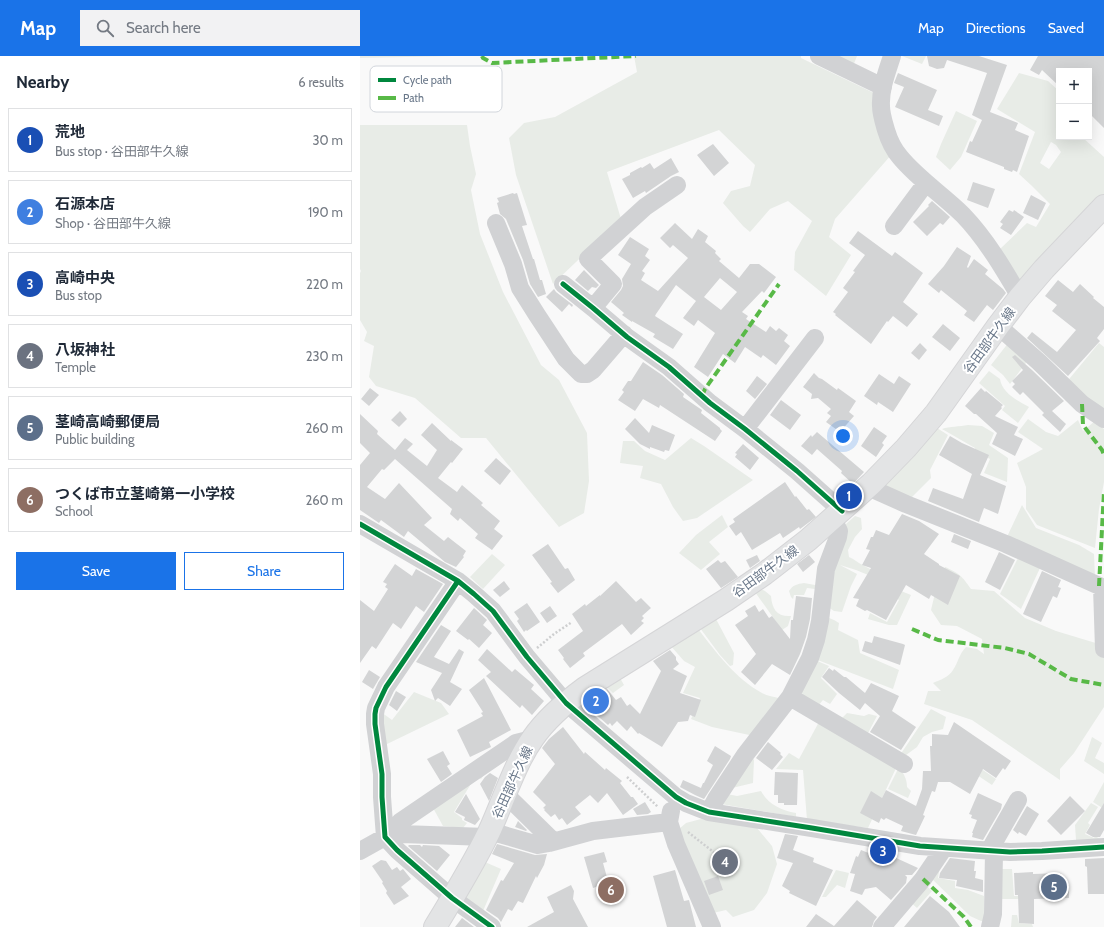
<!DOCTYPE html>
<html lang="en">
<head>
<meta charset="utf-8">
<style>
	body { margin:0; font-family:Cabin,"Noto Sans JP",sans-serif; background:#f2f2f3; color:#1f2937 }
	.controls { position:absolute; right:12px; top:12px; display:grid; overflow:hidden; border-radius:0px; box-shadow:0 4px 16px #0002 }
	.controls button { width:36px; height:36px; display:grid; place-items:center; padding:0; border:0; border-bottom:1px solid #e0e1e3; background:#fff; color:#1f2937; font:20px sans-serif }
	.you { position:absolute; left:483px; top:380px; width:14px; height:14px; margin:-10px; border:3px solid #fff; border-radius:50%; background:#1a73e8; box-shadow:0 0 0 6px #1a73e833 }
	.badge { display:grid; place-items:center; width:26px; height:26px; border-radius:50%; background:#1a73e8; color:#fff; font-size:13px; font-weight:700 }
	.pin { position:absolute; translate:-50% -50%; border:2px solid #fff; box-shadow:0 1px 4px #0006 }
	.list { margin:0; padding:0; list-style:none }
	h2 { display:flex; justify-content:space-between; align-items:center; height:52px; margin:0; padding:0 16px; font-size:17px }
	h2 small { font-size:13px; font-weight:400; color:#747a83 }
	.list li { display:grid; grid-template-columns:26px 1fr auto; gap:12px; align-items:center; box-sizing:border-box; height:64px; margin:0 8px 8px; padding:0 8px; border:1px solid #e0e1e3; border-radius:0px }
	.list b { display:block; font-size:15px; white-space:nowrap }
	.list p { margin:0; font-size:13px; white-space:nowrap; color:#747a83 }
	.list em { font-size:13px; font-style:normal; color:#747a83 }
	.actions { display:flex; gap:8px; padding:12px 16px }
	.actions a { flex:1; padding:9px 0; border:1px solid #1a73e8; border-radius:0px; text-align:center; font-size:14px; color:#1a73e8 }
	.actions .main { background:#1a73e8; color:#fff }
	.icon { flex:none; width:22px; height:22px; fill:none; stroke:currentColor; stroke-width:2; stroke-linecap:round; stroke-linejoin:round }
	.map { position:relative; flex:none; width:744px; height:871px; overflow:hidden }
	header { display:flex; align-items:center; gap:24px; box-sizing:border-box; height:56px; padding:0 20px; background:#1a73e8; color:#fff }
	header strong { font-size:19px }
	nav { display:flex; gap:22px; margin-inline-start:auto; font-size:14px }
	.search { width:280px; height:36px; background:#f2f2f3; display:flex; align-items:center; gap:10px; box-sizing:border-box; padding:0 14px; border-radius:0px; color:#747a83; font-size:15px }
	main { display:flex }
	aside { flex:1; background:#fff }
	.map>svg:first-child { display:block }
</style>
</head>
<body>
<header>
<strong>Map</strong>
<div class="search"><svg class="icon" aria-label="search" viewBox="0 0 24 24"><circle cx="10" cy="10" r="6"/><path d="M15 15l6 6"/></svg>Search here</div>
<nav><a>Map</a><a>Directions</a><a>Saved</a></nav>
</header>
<main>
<aside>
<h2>Nearby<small>6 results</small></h2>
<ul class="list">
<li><span class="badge" style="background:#1a4fb4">1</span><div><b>荒地</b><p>Bus stop · 谷田部牛久線</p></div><em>30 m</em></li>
<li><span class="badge" style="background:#3f7fe0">2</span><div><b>石源本店</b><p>Shop · 谷田部牛久線</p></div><em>190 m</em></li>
<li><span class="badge" style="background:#1a4fb4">3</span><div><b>高崎中央</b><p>Bus stop</p></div><em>220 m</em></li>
<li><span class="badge" style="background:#6b7280">4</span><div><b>八坂神社</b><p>Temple</p></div><em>230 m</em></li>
<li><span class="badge" style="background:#5c6f8a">5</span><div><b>茎崎高崎郵便局</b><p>Public building</p></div><em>260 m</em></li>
<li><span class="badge" style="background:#8d6e63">6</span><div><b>つくば市立茎崎第一小学校</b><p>School</p></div><em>260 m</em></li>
</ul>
<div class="actions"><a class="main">Save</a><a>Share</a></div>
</aside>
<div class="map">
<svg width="744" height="871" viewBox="0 0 744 871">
	<rect width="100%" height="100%" fill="#f9f9f9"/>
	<path fill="#e8ece7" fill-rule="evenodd" d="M0,0H93L0,2Z
		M274,0H441V2L514,37L532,98L475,163L469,181L491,199L466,240L434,214L435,196L452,165L428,145L410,153L390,176L383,170L363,147L371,135L390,130L395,109L359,74L247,116L261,163L193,228L156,119L149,82L164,67L195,61L277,16Z
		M471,0H497L493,10Z
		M542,0H566L562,8Z
		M659,17L688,25L699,35V81H722L744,101V138L661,226L640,193L667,167L676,171L690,148L672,130L659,118L675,76L637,53ZM691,86L696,89L701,96L689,113L680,107Z
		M596,55L617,65L601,101L590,114L576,101L581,88Z
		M0,69H107L110,90L116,118L111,134L120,178L143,236L181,309L199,324L227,377L229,425L224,457L199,471L126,382H101L55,342L16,330L9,321L14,290L4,285L7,276L0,264V217L1,215L0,213Z
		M649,286L669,303L650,328L643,319L631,309Z
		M739,287L744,291V359L705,328Z
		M629,315L640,323C642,337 658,345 669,351L658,367L642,354L645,350L619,327Z
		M668,363L686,376L698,380L718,364L723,375L735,365L744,373V426L739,453L735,492L677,469L666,453V431L657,407L683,393L658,376Z
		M608,369L622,370L634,377L629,389L648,402L647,426L624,417L630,403L615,395V392L582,373C590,370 599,371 608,369Z
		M577,372L588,379L570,414L571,422L548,445L524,431Z
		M331,382L344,390L393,424L337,462L323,465L313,451L301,428L280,422L283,410L260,407L263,385H274L285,395L305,404Z
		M662,449L676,472L719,489L734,498L735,521L645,485Z
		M362,459L368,471L349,486L360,498L341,514L319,497L336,479Z
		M495,460L501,462L502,473L495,481L488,494L489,501L493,503L499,507L523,520L535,530L496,514L480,509L497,518L491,530L482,556L474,555L468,551L475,505L486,468Z
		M132,498L145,509L123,533L110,521Z
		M658,502L680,512L661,553L640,538Z
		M585,511C599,517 602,520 611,533L634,535L665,562L696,575L739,588L744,600V651L714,697L700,713V724L612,664L564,648L568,635H581L573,627C580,624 589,621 593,614C598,607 599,598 606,591L617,593L624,598L622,583L597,570L581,569L571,554L576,533Z
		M506,521L551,539L537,569H529L508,563L510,557L527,566L539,544L505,523Z
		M444,527L455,529V533L447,532L444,539H434L433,543L431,541L429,535C433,529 437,528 444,527Z
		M401,533L405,535L411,540C412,553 417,561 431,560L428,570L422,574L395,536Z
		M469,562L474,564L479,567L478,574L498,584L500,597L539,614L533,633L455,603Z
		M356,563L374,597L373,609L370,610L360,599L340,572Z
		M338,573C356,596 375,622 402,637C407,640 416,641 423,643L394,680L352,671L331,663L340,642L323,637L335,611L324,605L310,589Z
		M455,604L469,610L461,622L477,638L470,648L463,644L458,650L439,640Z
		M260,622L264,629L253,637L246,630Z
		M54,636L81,647L89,658L25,689L21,656L32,664Z
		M571,653L586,661L583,673L572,676L563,681L557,691L542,702L540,699Z
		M487,657L504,660L509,658L517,660L507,679L481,663Z
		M460,664L537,710L508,772L447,764L443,714L416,713L429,697L439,703Z
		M732,681L742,687L735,702L744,707V718L724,705Z
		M598,697L636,723L632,729L593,703Z
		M391,700L394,704L393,727L372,732Z
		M539,711C544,718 547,723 547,731L551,735L548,742L528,733Z
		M125,713L127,714L121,723L117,720L115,721L94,756L102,762V764L107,767L103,772L83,770L72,750Z
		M744,726V753L733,746Z
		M401,735C409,749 421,754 436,757V761L361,748L367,738L377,740Z
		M731,747L738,751L728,767L730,769L725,778L734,782L735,780L740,783L718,785L716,784L715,769Z
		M341,763L397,772L412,790L417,808L407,837L394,854L373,861L366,854L353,857L319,773L326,767Z
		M581,804L578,822L595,825V832L608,834L624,840V852L627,866L621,865L610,860L571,822Z
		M125,806L141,813L123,855L105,841Z
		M637,813H652L654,840H674V843H637Z
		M476,814L489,817L485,832L477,829L466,841H462Z
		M565,828L572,835L557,852L549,845Z
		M652,859H657L659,867L672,868L673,871H651Z"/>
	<path fill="#d3d4d5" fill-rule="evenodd" d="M567,0H619L647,9L630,56L658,67L655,74L669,80L657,116L653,114L652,116L644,113V111L606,96L610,85L612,86L622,64L612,59L627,17L587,4L584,12L577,13L569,10Z
		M678,0H744V72L729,57V15H699V30L682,14L679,19L670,14Z
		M538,17L577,34L568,54L583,60L579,70L535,51L544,31L534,27Z
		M353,88L369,107L354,120L337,99L347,92Z
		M311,102L319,116L311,120L286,137L285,135L273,142L262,123L270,119V117L281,111L282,112L290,107L294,113Z
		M613,126L635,133L628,152L607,144Z
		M153,137L154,138L157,137L167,169L162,170L173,203H174L180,224H182L186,238L178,241L170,228L163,204L146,163L140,158L137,147L139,146L137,142Z
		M671,139L686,147L678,164L663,157Z
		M572,145L590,161L583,169L580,167L567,180L553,166L569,150L568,149Z
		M649,154L653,156L654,154L664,161L651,179L640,172L643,168L640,166Z
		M315,167L332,183L338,173L348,180L345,186L356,195L355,197L361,203L359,205L379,222L390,208H399L416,221L404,237L402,235L382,256L388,260L386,263L406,276L410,270L416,275L419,272L428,279L424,285L430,290L416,309L403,299L401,302L385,291L375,307L363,298L348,321L334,311L355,277L338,264L334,270L323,262L336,245L316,229L296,258L295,260L323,278L313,293L293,281L295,278L272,265V266L262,259L264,257L251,246L261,234L263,230L262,223L271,208L258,199L270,181L289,193L285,200L290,204L282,215L285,217L281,224L298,235L328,202L313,189L310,192L300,182ZM360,222L377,236L361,254L344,241Z
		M498,175L532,200L535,196L563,217L543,246L558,258L547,271L533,260L528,266L527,265L511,288L475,259L476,258L473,256L488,236L483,232L495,216L493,215L505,199L489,187Z
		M597,191L611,200L607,211L608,212L614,203L628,214L625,218L643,233L646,237L633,254L627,249L614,266L604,259L607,255L581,234L579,237L568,228L584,210Z
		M224,214L239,229L236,232L232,231L228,235L215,224Z
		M698,224L713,236L720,228L734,241L733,242L744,251V273L737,282L740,285L708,320L667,282L672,276L697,296L716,274L692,255L697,249L685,240Z
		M194,233L196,236L213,249L212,251L209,248L202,256L186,241Z
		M583,268L600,282L590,295L572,281Z
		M560,287L567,294L559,304L551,297Z
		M655,299L672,314L704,345L692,355L706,368L700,376L682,359L684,357L663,336L660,339L652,331L655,328L652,325L663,314L652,301Z
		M283,306L302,319L324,338L323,341L342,354L341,357L360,372V373L362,375L355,385L300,349L299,352L283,343L275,355L258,344L264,336L262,334L268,325H271Z
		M454,317L459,322L462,323L477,334L478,332L496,345L489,356L494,360L480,376L466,366L471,360L467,357L471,353L458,342L451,343L452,338L443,331Z
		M519,318L534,328L539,320L551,328L533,356L518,346L517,349L504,340Z
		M397,320L407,328L395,343L386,335Z
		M10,332L19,339L9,350L1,343Z
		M621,332L625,336L626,335L643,349L641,351L642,352L635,360L658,371L654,379L663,383L655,400L632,388L637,377L616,358H614L605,350Z
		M421,344L441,359L430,374L410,359Z
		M40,355L47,363L39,371L31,364Z
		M0,358L18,375L17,378L35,394L45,382L53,388L47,394L67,410L77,394L61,379L72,367L91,385V384L103,393L92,407L91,406L78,422L97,436L102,429L123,447L121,449L140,465L134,473L143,480L132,494L115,482L118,478L100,462L98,465L90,458L92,453L35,403L24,414L22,413L7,431L25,443L39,427L72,462L64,469L84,485L88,481L106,495L103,500L104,501L96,511L85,506L48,475L44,481L21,464L19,467L0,454V409L10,397L0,387Z
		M275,362L289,377L292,369L315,379L309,395L305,394L304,396L290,391V393L280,388L265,373Z
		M514,371L527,380L522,387L524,389L516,401L501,390Z
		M457,376L504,416L493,428L481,417L482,415L457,393L452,399L441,390L451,379L452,381Z
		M590,380L602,387L629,399L620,419L646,430L638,458L624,452L619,466L568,445L573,432L603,443L612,418L579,399Z
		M383,388L399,402L390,414L375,401L377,398L375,397Z
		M136,402L151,415L140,429L124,415Z
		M425,426L435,441L436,440L447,454L449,453L456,461L440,473L439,471L423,482L420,477L392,494L381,476L376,480L369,470L375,466L373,463Z
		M542,458L559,465L579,478L564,498L579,508V509L600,520L588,549L571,539L569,543L546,529L526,564L507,554L505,555L496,550L499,543L493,542L511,512L502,509L510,494L506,493L511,481H513L516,474L529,479Z
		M594,478L611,485L608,493L591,486Z
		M188,488L205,513L208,512L215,524L198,537L190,527L192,526L172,499Z
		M639,496L655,504L640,534L625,526Z
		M397,499L400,505L390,512L386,504Z
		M449,499L455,506L443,516L437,508Z
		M358,504L361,507L365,505L378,521L361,532L346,513Z
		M35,508L52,520L56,513L83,528L64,556L56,550L41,573L33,567L16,593L12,590L0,607V544L14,555L28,533L25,531L27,528L23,526Z
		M682,515L701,524L698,531L701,532L697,542L693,540L681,566L663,558Z
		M144,525L150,533L140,541L133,534Z
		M256,525L276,546L281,542L291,552L282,560L284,562L281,565L284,567L271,579L262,568L223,597L225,600L210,612L203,603L204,602L198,594L223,575L212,558L225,548L226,550L240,539V540Z
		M436,540L452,542L450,563L446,581L440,598L430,619L412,608L395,629L381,616L396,598L375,569L388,560L385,555L395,549L399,556L403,553L409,562L412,560L430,583L431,564H433Z
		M167,547L180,566L167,575L166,574L164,576L157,565L159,563L154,556Z
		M190,550L197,560L187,567L180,557Z
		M114,552L127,564L123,569L132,577L119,592L109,583L108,584L96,575Z
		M81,569L91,575L74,601L89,608L99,593L104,596L90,626L102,633L90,650L78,642L75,645L71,634L82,617L56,606Z
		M514,580L543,588L545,589L540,609L502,595L505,585L512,587Z
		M127,593L152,616L155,613L174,629L171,633L184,645L172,659L162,649L160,652L126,620L131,616L118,604Z
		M310,594L316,601V604L319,608L313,613L327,620L320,637L341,644L335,661L330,659L328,665L318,666L302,691L279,677L278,678L271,670L267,675L257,665L252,670L250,667L248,669L224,648L247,633L256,644L261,641L267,650L270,648L280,658L301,615L293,605Z
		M469,612L473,615L474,613L484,621H486L505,637L511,627L539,640L532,655L556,671L541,694L510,676L520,660L505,647L500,654L479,637L462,621Z
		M9,614L20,621L13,633L2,626Z
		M124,622L151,674L129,686L131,691L110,701L97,674L123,660L121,657L123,656L109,634Z
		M36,635L46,641L37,655L29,649Z
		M594,666L651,705L645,714L643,712L636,722L623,713L610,738L590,726H578L575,736L572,735L563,759L565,760L556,779L541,775L543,770L526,762L524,764L521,762L519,767L500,757L511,735L522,742L526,734L556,750L562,733L563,715H571L570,690H572V678L588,679Z
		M203,671L224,698L225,696L245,714L246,712L262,725L260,727L271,741H273L278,748L263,759L247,737L238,747L230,739L215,751L221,758L207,769L202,762L199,764L195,758L191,761L184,754L185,753L183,752L186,749L173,736L195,708L182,692L189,683Z
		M408,686L421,697L420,698L423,701L412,714L396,702Z
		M355,690L371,700L370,703L344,743L335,739L320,731L323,724L341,732L343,727H344L353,709L347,705Z
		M83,695L90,708L87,710L92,718L81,726L67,703Z
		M415,716L438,717L437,749H424V747H418V739H414Z
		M130,717L138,722L129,745L120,728L125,721Z
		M618,737L642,748L641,753L623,784L612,781L613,777H612L617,764L611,762L612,759L609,758Z
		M106,738L120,763L115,769L104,764L105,761L95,756Z
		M710,740L725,755L701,779L687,765Z
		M285,746L291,756L288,758L277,759L273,753Z
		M744,747V774L740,781H733L726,777Z
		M667,750L679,758L666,780L659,776L658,778L653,774Z
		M158,765L167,774L166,775L155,771Z
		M425,778L438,780L433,794L454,802L453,806L473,814L456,850L429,837L430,835L422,830L433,807L417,802Z
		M137,788L175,799L187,798L184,809L177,822L176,820L163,847L158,845L152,855L148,853L141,866L138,862L126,854L141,824L143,825L154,807L132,798Z
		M49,789H60L62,791L63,789L79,790L90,799L77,815L48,790Z
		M501,794L511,798L512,794L534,801L558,812L552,819H545L547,821L546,827L531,844L516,831L505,833L502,839L490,835L495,818L490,817L496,800L498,801Z
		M244,796L247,806L243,807L248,825L244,826L245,828L233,832L224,801Z
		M590,802L615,805L614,815H616L615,822L623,824V836L596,830L597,824L579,822L580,817Z
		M744,802V838H728L727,811L725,810V803Z
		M21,804L26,805L32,814L37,811L40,815L43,813L51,823L41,831L49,840L34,849L26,837L27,835L22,827L23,826L12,810Z
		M315,814L324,845L329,844L336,871H307L293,820Z
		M673,816V818L701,817L702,829H709V842L674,843V868L659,867L658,839H655L654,817Z
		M358,820L363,834L349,839L344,825Z
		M211,829L214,835L213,843L228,871H167L194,856L187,841Z
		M570,840L589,856L600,871H544Z
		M497,844L517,861L514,865L512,871H446L456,858L474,870Z
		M102,862L114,871H95Z"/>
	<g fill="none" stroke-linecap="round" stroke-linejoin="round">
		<defs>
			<path id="major" d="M75,871C94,840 113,809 129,776C143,746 154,709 173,682C187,662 206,646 225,632L366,544L404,518L448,484L511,428L546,392L576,357L638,270L660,241L684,213L744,150"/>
		</defs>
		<use href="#major" stroke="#d5d5d7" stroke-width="24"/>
		<path stroke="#cecfd0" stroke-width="2.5" stroke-dasharray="2 2" stroke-linecap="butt" d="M177,592L194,578L212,566
			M267,721L298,751
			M328,776L361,802"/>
		<path stroke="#d1d2d4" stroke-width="18" d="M459,0L523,31
			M532,0C527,16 520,33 521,50C521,58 524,67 526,74C529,84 533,93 540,101C558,123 583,139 603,159C626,183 643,212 660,241
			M136,167L153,208L160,232L177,259L206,303L221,318H227L233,314L264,278
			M534,170L566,127
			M203,228L233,252L267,281L309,311L350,347L385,373L437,415L482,455
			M233,252L253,228L228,203L285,151L317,129
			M638,270L679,306L722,348L744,363
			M385,373L455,282
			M508,431L546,448L646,488L744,532
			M0,468L98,525L114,538L133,555L167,601L206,647L316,741L326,747L349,756L452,772L560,790L650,796L682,795L744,791
			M98,525L26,631L16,652L15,658V668L22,718V741L25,781L37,794L92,842L132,871
			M742,531L744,593
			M430,641L544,708
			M145,738L194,786
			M311,755L309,766L316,788L352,871
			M349,756L356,743L385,699L430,641L450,602L456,584L460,565L466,513L478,481L479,475L473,463
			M128,776L140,778L178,789L189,787L233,775L309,766
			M25,781L42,778L126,781
			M0,795L25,781L40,766L156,687L172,683
			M631,795L633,788L658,744
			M522,871L563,823L584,792
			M630,871L633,858L634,795"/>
		<use href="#major" stroke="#e3e4e5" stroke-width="22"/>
		<path stroke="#58b947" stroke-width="4" stroke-dasharray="8 4" stroke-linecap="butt" d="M122,0L123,2L132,7L276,0
			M342,340L345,333L419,228
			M722,348L723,369L742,394L744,399
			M739,530L744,435
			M552,573L578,584L645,592L669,598L711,623L744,629
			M563,823L604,861L611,871"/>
		<defs>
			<path id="cycleway" d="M203,228L233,252L267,281L309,311L350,347L385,373L437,415L482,455
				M0,468L98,525L114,538L133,555L167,601L206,647L316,741L326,747L349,756L452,772L560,790L650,796L682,795L744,791
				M98,525L26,631L16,652L15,658V668L22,718V741L25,781L37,794L92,842L132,871"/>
		</defs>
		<use href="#cycleway" stroke="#fff" stroke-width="8"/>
		<use href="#cycleway" stroke="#00873e" stroke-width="5"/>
	</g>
	<g text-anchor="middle" stroke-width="4" stroke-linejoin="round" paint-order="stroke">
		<g font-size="13" fill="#697789" stroke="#fff">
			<text transform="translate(629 284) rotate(-54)" y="5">谷田部牛久線</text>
			<text transform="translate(405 515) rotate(-36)" y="5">谷田部牛久線</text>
			<text transform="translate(152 726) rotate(-65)" y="5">谷田部牛久線</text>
		</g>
	</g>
	<rect x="10" y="10" width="132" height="46" rx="6" fill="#fff" stroke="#d2d6dc" stroke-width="1"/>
	<rect x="18" y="22" width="18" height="4" fill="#00873e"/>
	<rect x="18" y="40" width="18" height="4" fill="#58b947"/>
	<g font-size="11" fill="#697789">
		<text x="43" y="28">Cycle path</text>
		<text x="43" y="46">Path</text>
	</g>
</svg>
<div class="controls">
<button>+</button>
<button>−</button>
</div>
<div class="you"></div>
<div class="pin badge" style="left:489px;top:440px;background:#1a4fb4">1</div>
<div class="pin badge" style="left:236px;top:645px;background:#3f7fe0">2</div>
<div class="pin badge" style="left:523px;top:795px;background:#1a4fb4">3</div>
<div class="pin badge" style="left:365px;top:806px;background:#6b7280">4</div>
<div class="pin badge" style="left:694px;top:831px;background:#5c6f8a">5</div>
<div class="pin badge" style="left:251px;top:834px;background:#8d6e63">6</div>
</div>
</main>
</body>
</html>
